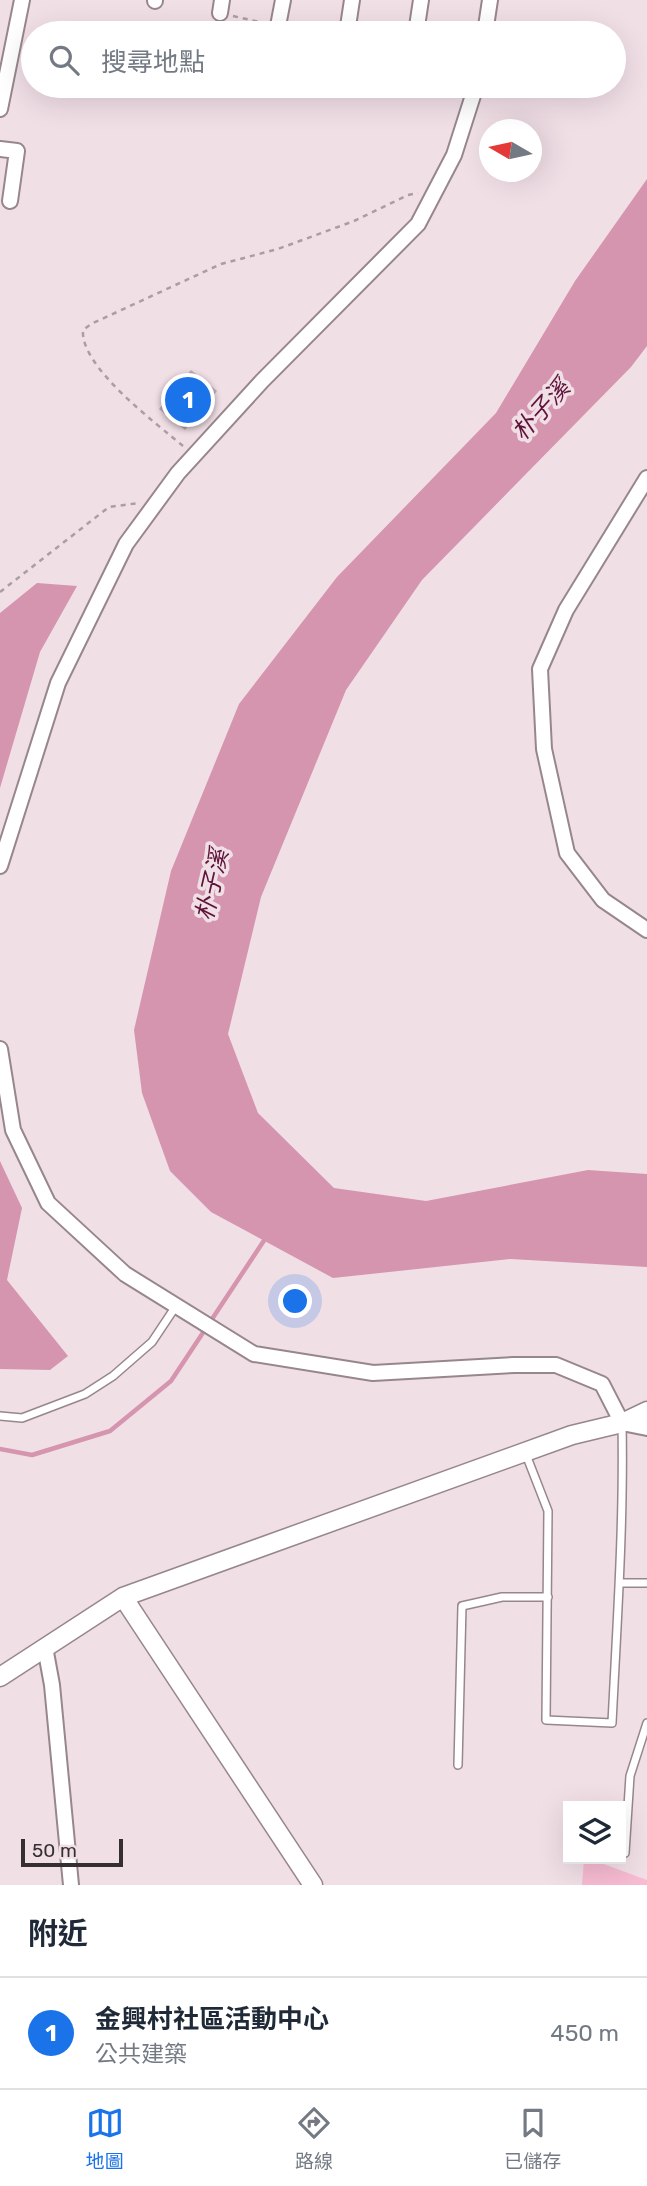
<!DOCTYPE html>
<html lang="zh-TW">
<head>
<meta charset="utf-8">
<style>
	body { margin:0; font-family:Rubik,"Noto Sans TC",sans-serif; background:#f6f6f7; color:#1f2937 }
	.controls { position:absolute; right:21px; bottom:21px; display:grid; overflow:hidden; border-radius:0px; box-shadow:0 7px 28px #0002 }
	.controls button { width:63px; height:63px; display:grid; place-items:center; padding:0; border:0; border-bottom:2px solid #e0e1e3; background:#fff; color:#1f2937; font:35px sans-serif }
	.compass { position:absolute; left:479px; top:119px; width:63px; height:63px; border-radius:50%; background:#fff; box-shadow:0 7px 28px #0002; rotate:279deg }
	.scale { position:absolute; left:21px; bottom:18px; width:102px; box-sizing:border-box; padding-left:7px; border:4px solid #362f31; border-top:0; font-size:19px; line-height:24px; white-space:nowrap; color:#362f31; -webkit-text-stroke:5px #f1dfe6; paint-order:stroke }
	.you { position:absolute; left:296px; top:1302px; width:24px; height:24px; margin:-18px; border:5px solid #fff; border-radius:50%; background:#1a73e8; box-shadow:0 0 0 10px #1a73e833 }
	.badge { display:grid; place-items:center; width:46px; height:46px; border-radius:50%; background:#1a73e8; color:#fff; font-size:23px; font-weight:700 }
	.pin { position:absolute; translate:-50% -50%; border:4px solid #fff; box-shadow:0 2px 7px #0006 }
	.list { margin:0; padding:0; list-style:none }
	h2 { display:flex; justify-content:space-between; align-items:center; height:91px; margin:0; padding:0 28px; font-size:30px }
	h2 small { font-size:23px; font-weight:400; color:#747a83 }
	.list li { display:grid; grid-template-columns:46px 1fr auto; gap:21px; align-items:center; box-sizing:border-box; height:112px; padding:0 28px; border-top:2px solid #e0e1e3 }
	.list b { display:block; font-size:26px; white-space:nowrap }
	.list p { margin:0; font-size:23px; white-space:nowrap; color:#747a83 }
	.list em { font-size:23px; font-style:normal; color:#747a83 }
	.icon { flex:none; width:38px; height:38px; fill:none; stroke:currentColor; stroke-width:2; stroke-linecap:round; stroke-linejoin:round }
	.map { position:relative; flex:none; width:647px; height:1885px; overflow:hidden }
	.search { position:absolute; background:#fff; box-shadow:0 7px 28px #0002; left:21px; right:21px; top:21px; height:77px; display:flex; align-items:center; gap:18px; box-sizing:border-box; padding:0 24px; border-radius:38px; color:#747a83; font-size:26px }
	.sheet { height:203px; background:#fff }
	nav { display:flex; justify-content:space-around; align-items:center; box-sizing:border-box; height:98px; border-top:2px solid #e0e1e3; background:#fff; font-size:19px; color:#747a83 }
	nav a { display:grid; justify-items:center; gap:4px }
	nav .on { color:#1a73e8 }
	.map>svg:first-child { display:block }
</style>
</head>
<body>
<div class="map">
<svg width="647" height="1885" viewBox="0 0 647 1885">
	<rect width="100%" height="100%" fill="#f1dfe6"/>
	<path fill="#f7bbd2" d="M584,1859H590L647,1880V1885H582Z"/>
	<path fill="#d595af" d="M647,179V346L631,367L422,580L346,690L261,897L228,1034L258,1113L334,1188L426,1201L588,1170L647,1174V1267L511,1259L333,1278L211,1212L170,1171L142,1093L134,1030L171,871L239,704L337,577L496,413L575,281Z
		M37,583L77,586L40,652L0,788V613Z
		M0,1161L22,1208L7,1280L68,1356L50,1370L0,1369Z"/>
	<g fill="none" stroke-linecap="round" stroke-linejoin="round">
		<path stroke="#d595af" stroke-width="4.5" d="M0,1449L32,1455L110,1431L171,1381L267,1236"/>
	</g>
	<path fill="#c2b1b7" d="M191,370L217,391L185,430L159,409Z"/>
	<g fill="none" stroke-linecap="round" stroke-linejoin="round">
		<defs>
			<path id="service" d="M0,1416L22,1418L85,1394L113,1376L152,1342L176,1306
				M525,1452L548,1511L546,1720L612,1723C617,1623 624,1523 622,1423
				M620,1583H647
				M458,1765L462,1606L502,1597H548
				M625,1853L630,1776L647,1723"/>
			<path id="minor" d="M155,1V0
				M220,13L222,0
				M278,26L283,0
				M347,33L352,0
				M416,33L421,0
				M485,33L490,0
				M0,109L22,0
				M0,149L17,151L10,201
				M647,478L566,610L540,669L544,749L567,853L603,900L647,930
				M0,866L58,683L126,544L178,473L262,381L418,224L454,155L476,86
				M0,1049L13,1130L48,1203L125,1274L254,1354L373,1373L514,1365H556L602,1384L622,1423L647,1428
				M45,1647L52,1685L71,1885"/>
			<path id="tertiary" d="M123,1597L313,1885
				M0,1677L123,1597L572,1435L622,1423L647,1411"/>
		</defs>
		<use href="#service" stroke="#97878d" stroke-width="10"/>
		<use href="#minor" stroke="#97878d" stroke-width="18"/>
		<use href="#tertiary" stroke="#97878d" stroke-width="21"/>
		<path stroke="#ab9da3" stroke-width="2.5" stroke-dasharray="5 5" stroke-linecap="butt" d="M233,16L264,23
			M183,446C156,423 80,367 83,330L91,324L221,264L278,249L354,221L408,195L418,193
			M0,592L109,507L139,503"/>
		<use href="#service" stroke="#fff" stroke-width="7"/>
		<use href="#minor" stroke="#fff" stroke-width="14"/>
		<use href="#tertiary" stroke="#fff" stroke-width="18"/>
	</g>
	<g text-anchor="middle" stroke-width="7" stroke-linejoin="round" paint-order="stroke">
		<g font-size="24" font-style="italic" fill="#5e133a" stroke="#f1dfe6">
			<text transform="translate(541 410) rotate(-48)" y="8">朴子溪</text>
			<text transform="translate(212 885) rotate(-77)" y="8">朴子溪</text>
		</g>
	</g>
</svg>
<div class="controls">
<button><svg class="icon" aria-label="layers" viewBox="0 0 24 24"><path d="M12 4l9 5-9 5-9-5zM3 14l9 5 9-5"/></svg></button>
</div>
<svg class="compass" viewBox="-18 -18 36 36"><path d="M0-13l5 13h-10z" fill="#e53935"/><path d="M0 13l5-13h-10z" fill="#747a83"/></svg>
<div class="scale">50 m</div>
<div class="you"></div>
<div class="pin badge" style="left:188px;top:400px">1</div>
<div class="search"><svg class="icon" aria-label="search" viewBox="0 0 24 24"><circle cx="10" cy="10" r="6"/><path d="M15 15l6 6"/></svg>搜尋地點</div>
</div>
<section class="sheet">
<h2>附近<small></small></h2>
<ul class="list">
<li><span class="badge">1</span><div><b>金興村社區活動中心</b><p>公共建築</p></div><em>450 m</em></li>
</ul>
</section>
<nav>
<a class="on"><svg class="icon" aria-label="map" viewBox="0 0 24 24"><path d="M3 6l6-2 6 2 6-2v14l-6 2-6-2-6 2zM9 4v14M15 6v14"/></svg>地圖</a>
<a><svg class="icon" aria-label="directions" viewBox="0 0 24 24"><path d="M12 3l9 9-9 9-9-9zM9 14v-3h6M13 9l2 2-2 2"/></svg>路線</a>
<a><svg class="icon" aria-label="saved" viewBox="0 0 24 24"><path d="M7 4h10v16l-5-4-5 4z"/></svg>已儲存</a>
</nav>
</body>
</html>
